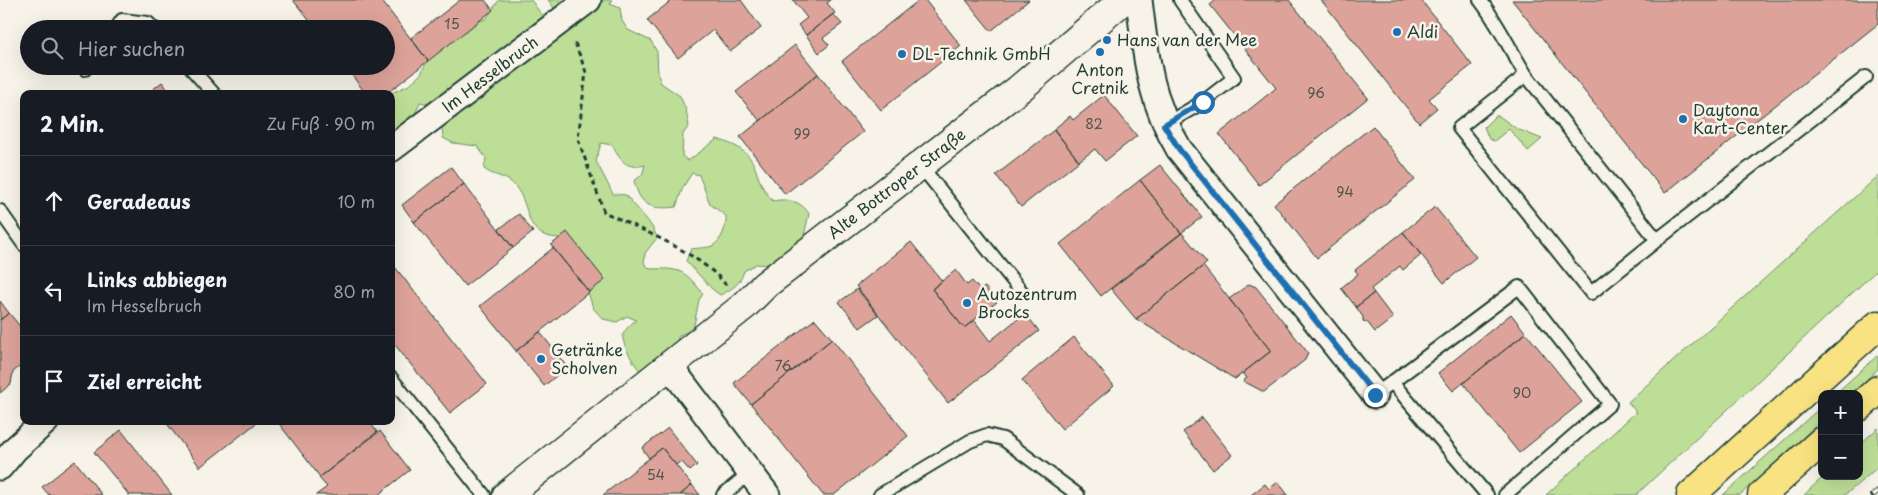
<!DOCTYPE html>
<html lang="de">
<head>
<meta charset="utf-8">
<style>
	body { margin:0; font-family:"Playpen Sans",sans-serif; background:#242831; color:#f1f3f6 }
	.controls { position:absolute; right:15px; bottom:15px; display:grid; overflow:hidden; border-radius:10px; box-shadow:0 5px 20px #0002 }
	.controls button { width:45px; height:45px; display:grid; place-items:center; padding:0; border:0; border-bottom:1px solid #363941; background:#171b24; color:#f1f3f6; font:25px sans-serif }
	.stop { position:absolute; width:15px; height:15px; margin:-11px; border:4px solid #1f6fb2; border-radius:50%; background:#fff }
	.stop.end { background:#1f6fb2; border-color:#fff; box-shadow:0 1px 5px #0008 }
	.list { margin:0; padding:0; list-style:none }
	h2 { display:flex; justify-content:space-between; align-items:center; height:65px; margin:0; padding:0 20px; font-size:21px }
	h2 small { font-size:16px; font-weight:400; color:#9ea1a6 }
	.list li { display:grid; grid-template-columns:32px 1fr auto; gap:15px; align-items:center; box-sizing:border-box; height:90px; padding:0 20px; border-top:1px solid #363941 }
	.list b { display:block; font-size:19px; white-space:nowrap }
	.list p { margin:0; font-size:16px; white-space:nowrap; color:#9ea1a6 }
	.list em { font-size:16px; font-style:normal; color:#9ea1a6 }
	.icon { flex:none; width:28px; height:28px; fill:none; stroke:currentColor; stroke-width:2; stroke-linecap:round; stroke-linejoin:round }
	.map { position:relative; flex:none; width:1878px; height:495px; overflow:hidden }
	.search { position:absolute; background:#171b24; box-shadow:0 5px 20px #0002; left:20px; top:20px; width:375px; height:55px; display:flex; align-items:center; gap:12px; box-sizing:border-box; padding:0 18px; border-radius:28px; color:#9ea1a6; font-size:19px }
	.panel { position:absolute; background:#171b24; box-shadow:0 5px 20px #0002; left:20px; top:90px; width:375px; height:335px; border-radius:10px }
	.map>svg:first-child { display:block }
</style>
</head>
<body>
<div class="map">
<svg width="1878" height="495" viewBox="0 0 1878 495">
	<rect width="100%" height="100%" fill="#f7f3e8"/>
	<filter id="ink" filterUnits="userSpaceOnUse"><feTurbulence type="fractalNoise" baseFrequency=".02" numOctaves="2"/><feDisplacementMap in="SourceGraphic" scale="10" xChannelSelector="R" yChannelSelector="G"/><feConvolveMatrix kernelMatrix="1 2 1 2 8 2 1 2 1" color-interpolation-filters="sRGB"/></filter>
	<g filter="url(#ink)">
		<path fill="#bdde97" stroke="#6e8e66" d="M499,0H531L541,14L549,16L554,8L548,0H612L610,4L620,8L622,21L628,30L651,41L657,52L658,74L661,83L680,96L686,110L689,126L683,134L682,156L688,161L717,139C768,155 746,172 773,201C787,198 802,201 809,214L802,244L773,265L756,264L744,271C740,285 732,289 720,295L712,289L686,261L691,249C697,248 707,248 712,246C722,241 727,226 726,216L710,204L699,175L692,173L683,187L676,207C651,210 640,206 634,181L642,175L645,165C626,170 620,160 612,145L601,143L596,161L613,194L626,195C635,207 654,224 657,238L645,253L644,263L650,269C680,268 685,270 703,294L699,300L693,330L679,335L676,344L643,374C637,369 621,344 623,335C625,329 631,324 636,320L627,316L617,322L603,319L593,308L584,279L560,238C522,237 533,208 515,186C506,175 494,177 484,169L486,158L477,146L453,143L443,138L441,117L437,106L420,102L411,125L391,134V94H389L409,85L421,74L436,41L472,23L486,19Z
			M1495,116H1499L1517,129L1542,139L1528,151L1509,129L1494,141L1489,139L1484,127Z
			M1878,176V269L1636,495H1546L1636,412L1628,402Z
			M1878,355V369L1851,394H1835Z
			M1822,406V420L1740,495H1723Z
			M1878,428V467L1845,495H1804L1824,476H1859V445Z"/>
		<path fill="#dda39a" stroke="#1f3d34" d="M293,0H381L428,61L386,94H366L345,66H386V29H316Z
			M460,0H485L493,10L428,61L411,38Z
			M672,0H741L761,28L730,52L713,30L678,58L647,20Z
			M793,0H831L827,3L835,13L806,35L798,25L807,18Z
			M919,0H925L961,46L881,110L842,61Z
			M966,0H1029L991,31Z
			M1216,0H1289L1368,98L1259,185L1219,134L1276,88L1210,5Z
			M1321,0H1421L1472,65L1429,99L1437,108L1419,123Z
			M1512,0H1878V24L1665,193Z
			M833,14L842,24L823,38L829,45L819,53L806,35Z
			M795,45L818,74L760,121L736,92Z
			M818,74L863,132L785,194L740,137Z
			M162,82L171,94H147Z
			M1104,95L1137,136L1105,161L1095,149L1079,161L1054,129L1070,116L1073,120Z
			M1373,126L1415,180L1317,258L1274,204Z
			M1054,130L1079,161L1021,207L996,175Z
			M1160,165L1202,217L1181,233L1140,180Z
			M451,167L464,184L414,222L402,205Z
			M1140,180L1181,233L1101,296L1060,244Z
			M464,184L513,248L465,286L414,222Z
			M1435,207L1476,257L1444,283L1403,232Z
			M519,214L533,232L513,248L499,229Z
			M567,232L605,280L589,292L551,245Z
			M1403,232L1421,255L1403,270L1400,266L1371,289L1374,293L1356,307L1341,288L1358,274L1355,270Z
			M1182,233L1207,263L1136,319L1111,289Z
			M911,242L942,281L932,289L964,328L974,320L990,341L1025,313L1039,331L948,403L856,286Z
			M553,248L589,292L516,351L480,306Z
			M391,262L487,384L450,413L391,340Z
			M1203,266L1271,351L1235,379L1136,319Z
			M956,270L967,285L972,281L980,290L985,287L997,302L964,328L932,289Z
			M1249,284L1256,287L1308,353L1305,360L1264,392L1243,381L1247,378L1243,373L1271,351L1229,299Z
			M857,289L878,315L860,328L839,302Z
			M1374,293L1393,318L1375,332L1367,322L1363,321V317L1356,307Z
			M0,301L9,313L0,320Z
			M9,313L24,331V363L13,372L11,384L0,393V320Z
			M1511,314L1526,333L1453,391L1438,373Z
			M815,319L832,339L751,404L734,383Z
			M540,332L567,367L544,386L516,351Z
			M1526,333L1582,402L1519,453L1463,383Z
			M1074,337L1114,386L1062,429L1022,380Z
			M832,339L908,436L834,495H823L751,404Z
			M1202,417L1232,455L1213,470L1183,432Z
			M165,421H259L200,467Z
			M277,421H369L377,432L320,477Z
			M668,428L697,465L690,471L681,461L676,465L662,448L649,458L642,448Z
			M121,430L172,495H129L94,452Z
			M380,431L410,470L378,495H316L327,487L319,478Z
			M662,448L692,485L680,495H603Z
			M75,461L102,495H49L42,487Z
			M1278,482L1288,495H1251L1265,484L1269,489Z
			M692,485L700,495H680Z"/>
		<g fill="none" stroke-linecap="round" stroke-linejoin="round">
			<defs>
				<path id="service" d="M1480,0C1498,23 1510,50 1526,75L1657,240L1591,293L1459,128L1526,75
					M116,29L122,20L148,23L154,29
					M189,66L214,94
					M85,69L87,66
					M1164,125L1203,102L1234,78L1180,0
					M920,165L1022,292
					M0,211L24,245
					M1657,240L1866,77
					M391,378L484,495
					M1392,382L1487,495
					M1375,395L1519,287L1610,404L1505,495
					M723,495L750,473
					M880,495L970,441L987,435L1003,439L1078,495"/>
				<g id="minor">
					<path d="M1139,0C1146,56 1149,99 1179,149L1375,395"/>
					<path id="s1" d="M391,149L588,0"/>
					<path d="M669,365L767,495"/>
					<path d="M0,467L15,449L46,421"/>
				</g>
				<g id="tertiary">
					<path id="s2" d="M507,495L744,306L765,285L1019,89L1123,0"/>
				</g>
				<path id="primary" d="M1859,407L1878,390
					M1691,495L1878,325
					M1762,495L1822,441"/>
			</defs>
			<use href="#service" stroke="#1f3d34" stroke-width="16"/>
			<use href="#minor" stroke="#1f3d34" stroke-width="29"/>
			<use href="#tertiary" stroke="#1f3d34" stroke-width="31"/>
			<use href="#primary" stroke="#1f3d34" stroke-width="31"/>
			<path stroke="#1f3d34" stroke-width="3" stroke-dasharray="5 4" stroke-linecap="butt" d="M575,43L586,72L578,139L604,212C642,230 700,253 726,285"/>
			<use href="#service" stroke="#f7f3e8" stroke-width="12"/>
			<use href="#minor" stroke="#f7f3e8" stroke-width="25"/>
			<use href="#tertiary" stroke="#f7f3e8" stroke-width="28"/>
			<use href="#primary" stroke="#f8e281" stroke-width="28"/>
			<defs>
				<path id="rail" d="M1873,495L1878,491"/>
			</defs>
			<use href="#rail" stroke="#1f3d34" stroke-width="5.5"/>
			<use href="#rail" stroke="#f7f3e8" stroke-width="4" stroke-dasharray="11" stroke-linecap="butt"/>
		</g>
	</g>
	<g fill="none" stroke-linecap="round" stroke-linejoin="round" filter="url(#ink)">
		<path stroke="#1f6fb2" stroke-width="6" d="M1203,102L1164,125L1179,149L1375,395"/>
	</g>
	<g fill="#1f6fb2" stroke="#f7f3e8" stroke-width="2">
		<circle cx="1397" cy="32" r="5"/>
		<circle cx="1107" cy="40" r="5"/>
		<circle cx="1100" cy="52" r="5"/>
		<circle cx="902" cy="54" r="5"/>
		<circle cx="1683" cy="119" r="5"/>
		<circle cx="967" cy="303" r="5"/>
		<circle cx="541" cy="359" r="5"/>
	</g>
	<g text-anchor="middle" stroke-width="5" stroke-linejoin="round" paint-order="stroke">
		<g font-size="14" fill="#4e564e">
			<text x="452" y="29">15</text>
			<text x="1316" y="98">96</text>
			<text x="1094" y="129">82</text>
			<text x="802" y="139">99</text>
			<text x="1345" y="197">94</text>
			<text x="783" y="371">76</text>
			<text x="1522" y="398">90</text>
			<text x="656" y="480">54</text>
		</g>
		<g font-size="16" fill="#1f3d34" stroke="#f7f3e8" text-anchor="start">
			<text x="1407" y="38">Aldi</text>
			<text x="1117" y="46">Hans van der Mee</text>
			<text x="912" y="60">DL-Technik GmbH</text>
			<text x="1100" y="76" text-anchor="middle">Anton<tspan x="1100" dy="18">Cretnik</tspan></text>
			<text x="1693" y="116">Daytona<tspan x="1693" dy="18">Kart-Center</tspan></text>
			<text x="977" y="300">Autozentrum<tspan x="977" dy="18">Brocks</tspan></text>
			<text x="551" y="356">Getränke<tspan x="551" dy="18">Scholven</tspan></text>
		</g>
		<g font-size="16" fill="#1f3d34" stroke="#f7f3e8">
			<text dy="6" stroke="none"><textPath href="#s1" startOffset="124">Im Hesselbruch</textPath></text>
			<text dy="6" stroke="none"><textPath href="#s2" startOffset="499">Alte Bottroper Straße</textPath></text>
		</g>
	</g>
</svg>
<div class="controls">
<button>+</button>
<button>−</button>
</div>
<div class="stop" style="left:1203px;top:102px"></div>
<div class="stop end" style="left:1375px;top:395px"></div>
<div class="search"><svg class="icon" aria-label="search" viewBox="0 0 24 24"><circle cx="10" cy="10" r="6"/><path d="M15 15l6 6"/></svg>Hier suchen</div>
<section class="panel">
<h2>2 Min.<small>Zu Fuß · 90 m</small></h2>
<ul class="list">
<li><svg class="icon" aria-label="ahead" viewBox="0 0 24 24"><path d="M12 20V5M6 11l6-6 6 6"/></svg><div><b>Geradeaus</b></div><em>10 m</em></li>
<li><svg class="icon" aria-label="left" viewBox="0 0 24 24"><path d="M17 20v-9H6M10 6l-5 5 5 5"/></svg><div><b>Links abbiegen</b><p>Im Hesselbruch</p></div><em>80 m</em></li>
<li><svg class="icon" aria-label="arrive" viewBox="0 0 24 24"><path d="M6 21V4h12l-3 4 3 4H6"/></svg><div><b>Ziel erreicht</b></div></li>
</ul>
</section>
</div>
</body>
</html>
